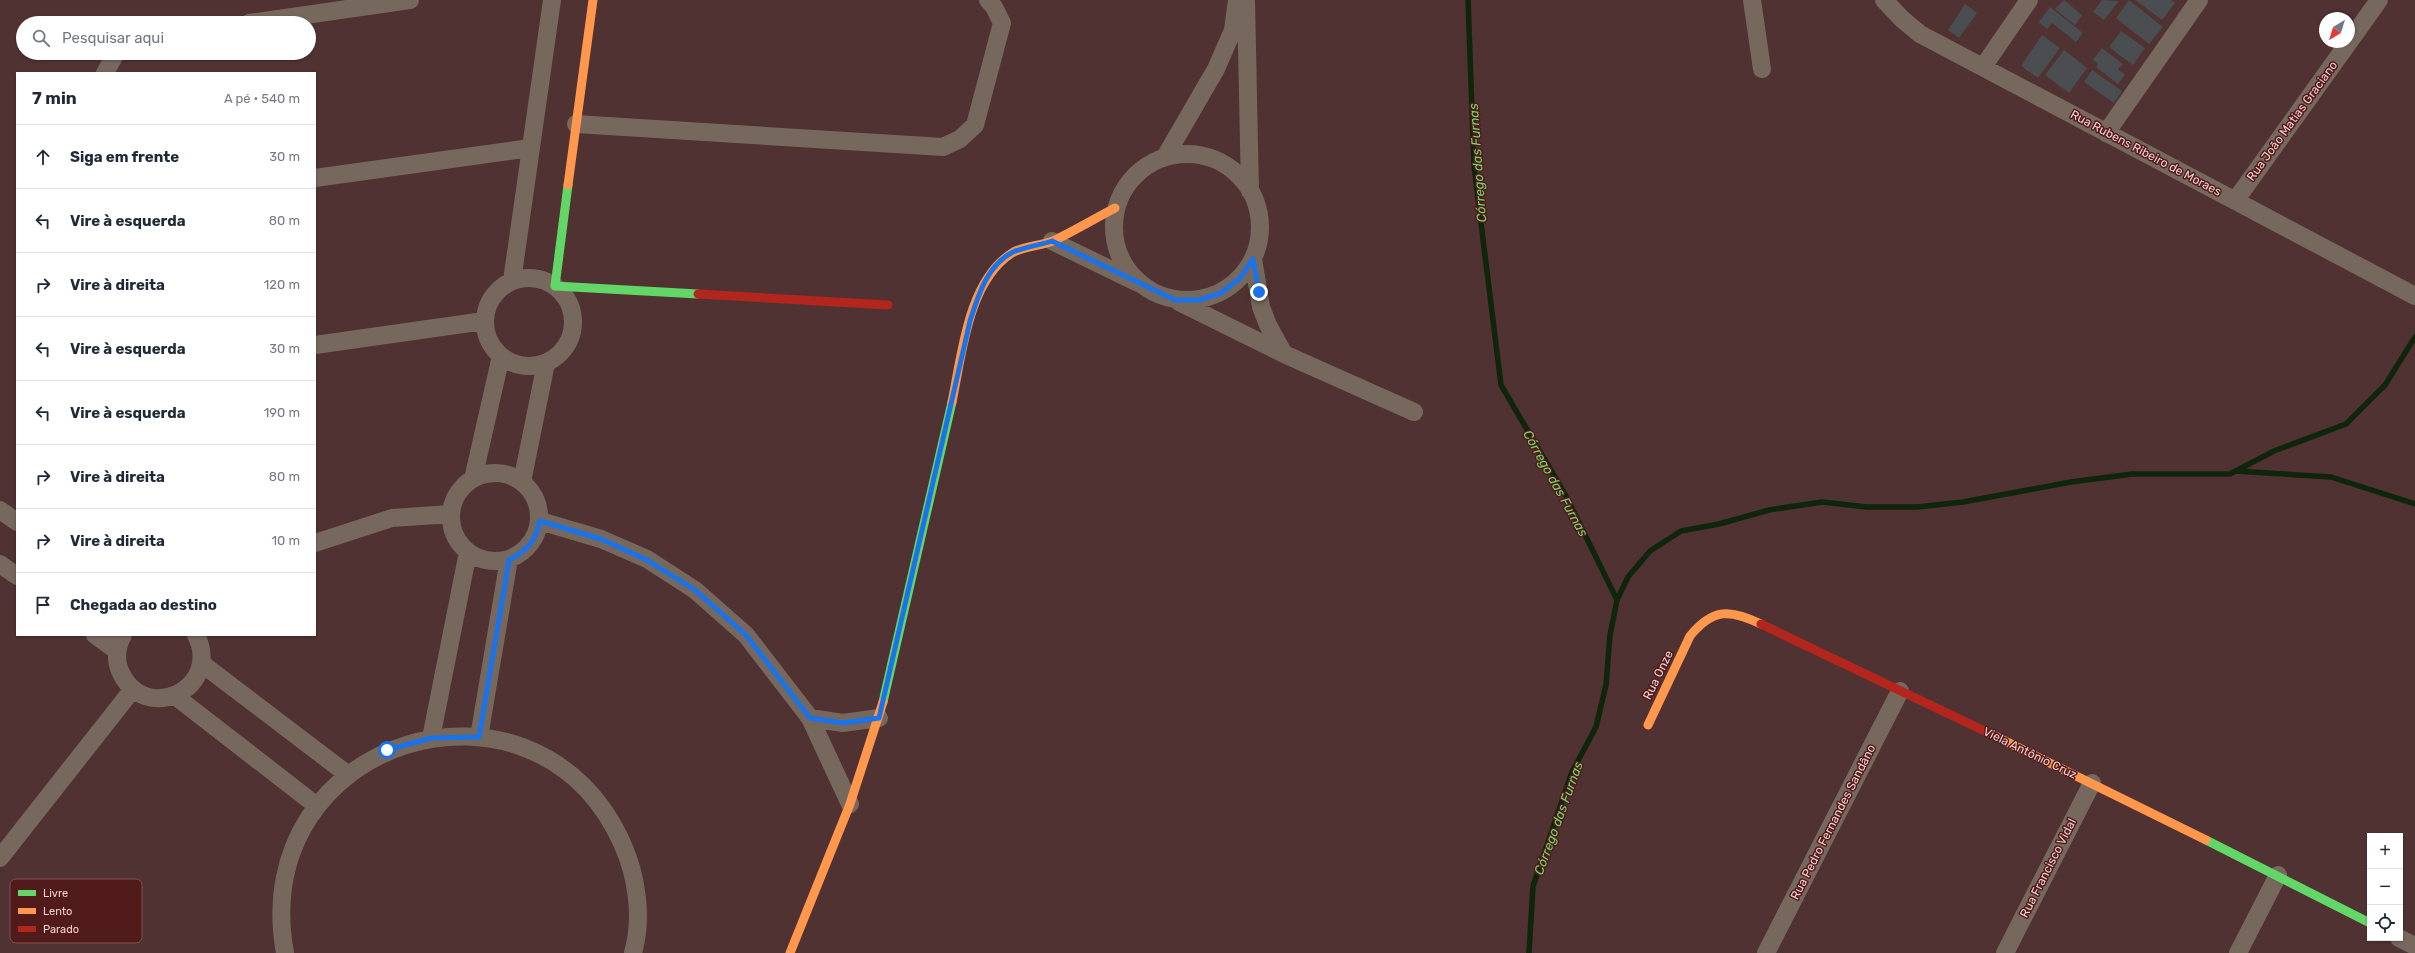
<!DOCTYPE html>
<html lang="pt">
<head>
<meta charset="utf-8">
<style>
	body { margin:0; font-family:Rubik,sans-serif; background:#f6f6f7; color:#1f2937 }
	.controls { position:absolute; right:12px; bottom:12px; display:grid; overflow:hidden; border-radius:0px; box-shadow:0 1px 3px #0004 }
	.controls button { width:36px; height:36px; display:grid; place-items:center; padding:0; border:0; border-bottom:1px solid #e0e1e3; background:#fff; color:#1f2937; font:20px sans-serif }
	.compass { position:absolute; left:2319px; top:12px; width:36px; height:36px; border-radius:50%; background:#fff; box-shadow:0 1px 3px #0004; rotate:218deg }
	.stop { position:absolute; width:12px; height:12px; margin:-9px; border:3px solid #1a73e8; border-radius:50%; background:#fff }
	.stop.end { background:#1a73e8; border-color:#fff; box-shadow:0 1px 4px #0008 }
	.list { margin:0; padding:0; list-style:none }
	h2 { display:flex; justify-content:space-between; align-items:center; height:52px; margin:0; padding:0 16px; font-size:17px }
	h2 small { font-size:13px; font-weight:400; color:#747a83 }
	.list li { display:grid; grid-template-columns:26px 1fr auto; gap:12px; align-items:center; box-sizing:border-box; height:64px; padding:0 16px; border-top:1px solid #e0e1e3 }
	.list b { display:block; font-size:15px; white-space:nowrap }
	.list em { font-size:13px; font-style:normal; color:#747a83 }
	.icon { flex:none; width:22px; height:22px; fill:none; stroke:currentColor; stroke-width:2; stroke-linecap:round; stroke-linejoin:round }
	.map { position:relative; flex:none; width:2415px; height:953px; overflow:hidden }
	.search { position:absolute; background:#fff; box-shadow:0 1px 3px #0004; left:16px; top:16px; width:300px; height:44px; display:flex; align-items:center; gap:10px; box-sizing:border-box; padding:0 14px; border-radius:22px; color:#747a83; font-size:15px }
	.panel { position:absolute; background:#fff; box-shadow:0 1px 3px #0004; left:16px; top:72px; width:300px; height:564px; border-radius:0px }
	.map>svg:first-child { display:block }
</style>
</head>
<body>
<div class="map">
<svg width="2415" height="953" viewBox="0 0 2415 953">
	<rect width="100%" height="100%" fill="#503232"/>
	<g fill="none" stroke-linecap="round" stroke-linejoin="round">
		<path stroke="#10260c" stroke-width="5.5" d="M1468,0L1474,166L1501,385L1566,496L1617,600
			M2236,471L2331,477L2415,504
			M1529,953L1533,886L1572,772L1596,727L1606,685L1610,635L1617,600L1628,577L1650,551L1681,531L1719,524L1769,510L1822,502L1867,507H1917L1963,502L2071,482L2132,474H2230L2274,451L2346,424L2385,385L2415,337"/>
	</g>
	<path fill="#4b4e50" d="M2064,0L2082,15L2075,25L2055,9Z
		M2102,0L2119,1L2104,20L2093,12Z
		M2129,0L2163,27L2149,44L2116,18Z
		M2135,0H2171L2175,3L2162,20Z
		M1965,4L1977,13L1959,38L1948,30Z
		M2050,7L2083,33L2076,42L2052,23L2047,29L2039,22Z
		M2121,31L2145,48L2133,65L2109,47Z
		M2042,35L2060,48L2038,78L2021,66Z
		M2102,48L2123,64L2118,69L2125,75L2118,84L2096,67L2098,64L2093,60Z
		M2064,50L2087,68L2069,93L2045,75Z
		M2092,70L2122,91L2114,103L2084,82Z"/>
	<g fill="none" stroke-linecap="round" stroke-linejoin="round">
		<path stroke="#76685d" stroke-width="18" d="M1246,0L1250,191
			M1752,0L1762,69
			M1884,0L1902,19L1920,34L2415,296
			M249,23L410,0
			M2349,42L2379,0
			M1983,67L2029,0
			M105,73L116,53
			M576,124L943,147L960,139L975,125L1002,23L994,7L988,0
			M2106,133L2199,0
			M1114 227a73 73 0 1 1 146 0a73 73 0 1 1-146 0Z
			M1165,157L1216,69L1233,30L1237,0
			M315,178L530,148
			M2235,201L2349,42
			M1052,241L1138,283
			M1253,259L1261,307L1268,325L1284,354
			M485 322a44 44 0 1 1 88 0a44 44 0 1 1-88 0Z
			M512,281L552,0
			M1179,302L1284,354L1414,412
			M315,345L484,321
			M451 517a44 44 0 1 1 88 0a44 44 0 1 1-88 0Z
			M473,479L501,356
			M522,482L546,363
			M0,510L17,522
			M540,521L601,539L647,559L695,590L746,635L810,718L850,804
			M315,543L392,518L451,514
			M0,564L17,576
			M95,635L117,651
			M123,635C117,646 115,659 120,671C144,726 223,689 196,635
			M201,663L347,774
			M175,696L317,806
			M810,718L843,723L879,718
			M479,737L509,559
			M431,738L468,552
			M0,858L133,689
			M2399,938L2415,946
			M285,953C246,737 535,651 622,843C637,876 643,918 633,953
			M1766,953L1900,691
			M2005,953L2092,783
			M2238,953L2278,875"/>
		<path stroke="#63d668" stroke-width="9" d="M568,185L555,286L698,294
			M883,702L952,402
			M2206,840L2370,923"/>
		<path stroke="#ff974d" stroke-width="9" d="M568,185L593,0
			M952,402C962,354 968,281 1012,253C1023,246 1040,246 1053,241C1074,231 1094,219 1115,208
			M1648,725L1690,636C1713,608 1730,609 1761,624
			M1995,736L2206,840
			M790,953L850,804L883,702"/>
		<path stroke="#b3261e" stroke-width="9" d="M698,294L888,305
			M1761,624L1995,736"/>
	</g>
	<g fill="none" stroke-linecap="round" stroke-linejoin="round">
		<path stroke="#1a73e8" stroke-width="5" d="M387,750L431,738L479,737L509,560C527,551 536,540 540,521L601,539L647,560L695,590L746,635L810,718L843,723L879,718L970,321C978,296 987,265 1013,252C1025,247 1040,245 1052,241L1175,300H1199L1221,293L1240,278L1253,259L1259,292"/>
	</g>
	<g text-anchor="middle" stroke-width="3" stroke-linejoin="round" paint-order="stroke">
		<g font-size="12" fill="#f3cfcd" stroke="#511a1b">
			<text transform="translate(2292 121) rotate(-54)" y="4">Rua João Matias Graciano</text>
			<text transform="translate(2146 153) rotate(28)" y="4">Rua Rubens Ribeiro de Moraes</text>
			<text transform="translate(1658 675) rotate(-64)" y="4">Rua Onze</text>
			<text transform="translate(2030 753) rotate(26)" y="4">Viela Antônio Cruz</text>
			<text transform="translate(1833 822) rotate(-63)" y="4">Rua Pedro Fernandes Sandâno</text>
			<text transform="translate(2048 868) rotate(-63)" y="4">Rua Francisco Vidal</text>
		</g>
		<g font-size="13" font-style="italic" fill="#70da6a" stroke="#511a1b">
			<text transform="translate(1477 163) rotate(-94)" y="5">Córrego das Furnas</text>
			<text transform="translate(1556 483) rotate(61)" y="5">Córrego das Furnas</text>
			<text transform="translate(1558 818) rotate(-70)" y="5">Córrego das Furnas</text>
		</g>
	</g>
	<rect x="10" y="879" width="132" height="64" rx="6" fill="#511a1b" stroke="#825050" stroke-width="1"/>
	<rect x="18" y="890" width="18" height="6" fill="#63d668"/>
	<rect x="18" y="908" width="18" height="6" fill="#ff974d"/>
	<rect x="18" y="926" width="18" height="6" fill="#b3261e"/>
	<g font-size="11" fill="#f3cfcd">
		<text x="43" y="897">Livre</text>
		<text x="43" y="915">Lento</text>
		<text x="43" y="933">Parado</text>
	</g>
</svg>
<div class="controls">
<button>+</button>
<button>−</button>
<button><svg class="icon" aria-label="locate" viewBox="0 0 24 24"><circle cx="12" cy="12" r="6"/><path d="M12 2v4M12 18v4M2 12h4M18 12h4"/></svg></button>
</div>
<svg class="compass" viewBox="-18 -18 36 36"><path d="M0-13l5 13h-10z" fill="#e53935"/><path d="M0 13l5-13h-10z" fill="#747a83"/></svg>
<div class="stop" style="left:387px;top:750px"></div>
<div class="stop end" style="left:1259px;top:292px"></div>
<div class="search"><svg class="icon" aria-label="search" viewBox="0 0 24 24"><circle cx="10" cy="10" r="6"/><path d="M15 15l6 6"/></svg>Pesquisar aqui</div>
<section class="panel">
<h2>7 min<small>A pé · 540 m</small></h2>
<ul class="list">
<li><svg class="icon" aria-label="ahead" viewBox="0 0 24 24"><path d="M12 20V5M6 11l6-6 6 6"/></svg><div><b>Siga em frente</b></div><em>30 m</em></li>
<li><svg class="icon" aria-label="left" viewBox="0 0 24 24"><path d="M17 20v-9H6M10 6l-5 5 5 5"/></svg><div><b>Vire à esquerda</b></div><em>80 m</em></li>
<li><svg class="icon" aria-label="right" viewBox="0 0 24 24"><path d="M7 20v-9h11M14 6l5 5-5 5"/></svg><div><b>Vire à direita</b></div><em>120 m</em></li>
<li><svg class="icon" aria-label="left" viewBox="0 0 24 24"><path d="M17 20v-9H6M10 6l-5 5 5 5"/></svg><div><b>Vire à esquerda</b></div><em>30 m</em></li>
<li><svg class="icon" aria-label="left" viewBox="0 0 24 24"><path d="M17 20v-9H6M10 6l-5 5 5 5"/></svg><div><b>Vire à esquerda</b></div><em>190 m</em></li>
<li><svg class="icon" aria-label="right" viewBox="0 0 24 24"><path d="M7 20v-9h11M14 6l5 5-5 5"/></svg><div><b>Vire à direita</b></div><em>80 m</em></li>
<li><svg class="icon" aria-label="right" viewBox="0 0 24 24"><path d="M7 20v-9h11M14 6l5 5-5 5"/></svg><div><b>Vire à direita</b></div><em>10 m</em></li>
<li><svg class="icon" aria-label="arrive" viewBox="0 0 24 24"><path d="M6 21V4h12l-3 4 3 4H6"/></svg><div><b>Chegada ao destino</b></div></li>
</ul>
</section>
</div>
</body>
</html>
